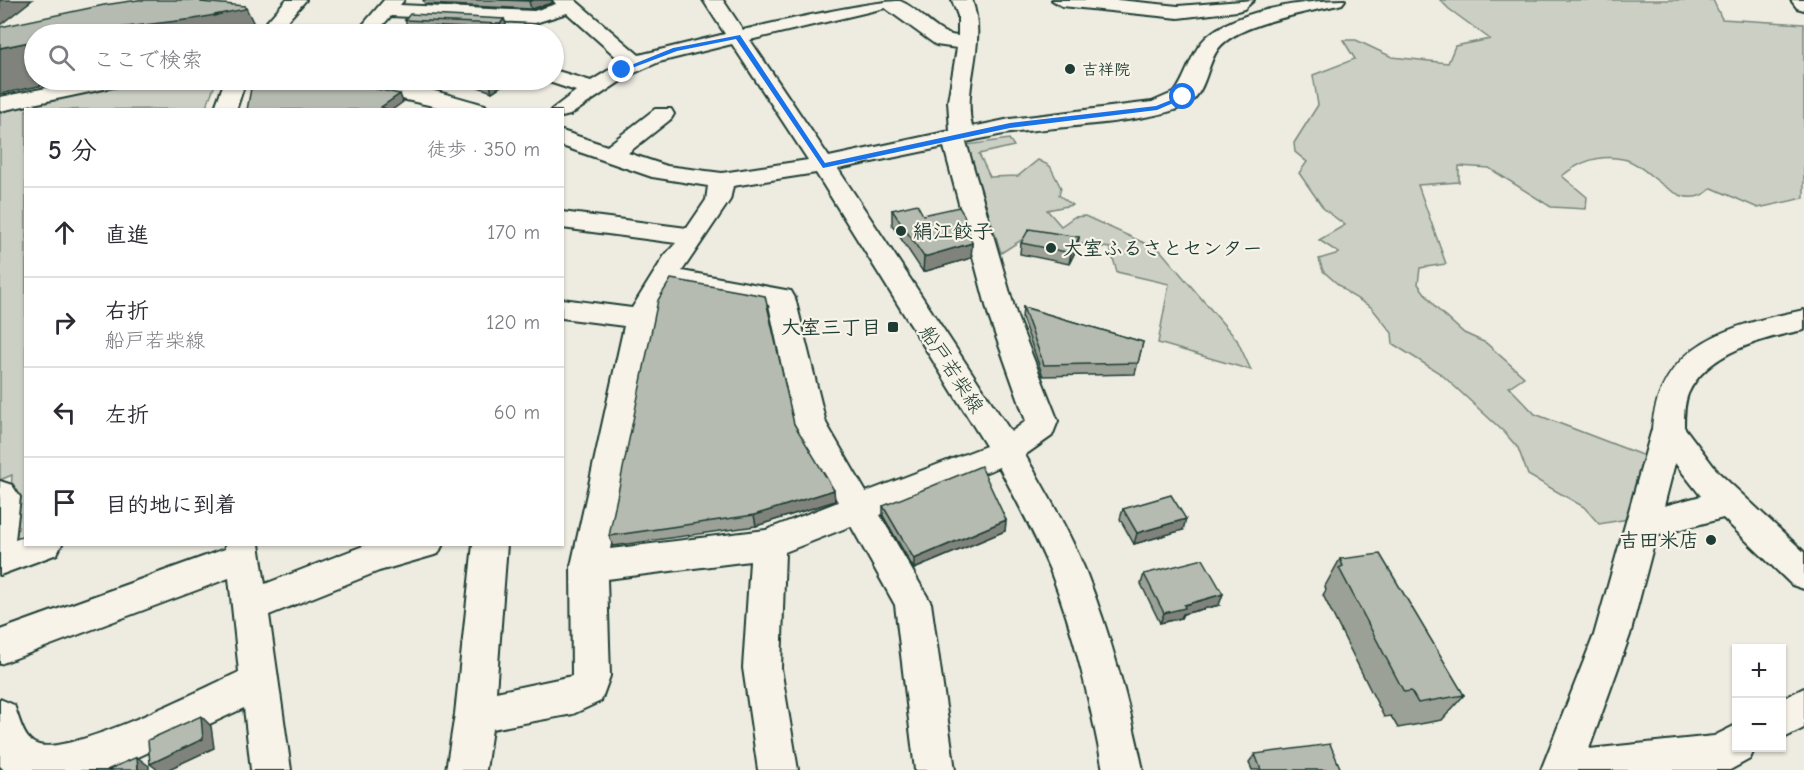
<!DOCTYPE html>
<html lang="ja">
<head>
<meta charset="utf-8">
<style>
	body { margin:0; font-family:"Comic Neue","Klee One",sans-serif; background:#f7f7f7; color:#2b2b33 }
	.controls { position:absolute; right:18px; bottom:18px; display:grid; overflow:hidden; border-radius:0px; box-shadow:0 2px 4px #0004 }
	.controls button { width:54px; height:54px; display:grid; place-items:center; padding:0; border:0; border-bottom:2px solid #e1e1e2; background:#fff; color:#2b2b33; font:30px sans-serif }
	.stop { position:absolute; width:18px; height:18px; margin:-14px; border:4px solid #1a73e8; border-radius:50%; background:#fff }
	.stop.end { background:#1a73e8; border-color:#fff; box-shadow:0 2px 6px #0008 }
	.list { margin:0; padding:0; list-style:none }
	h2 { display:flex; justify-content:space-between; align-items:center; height:78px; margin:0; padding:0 24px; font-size:26px }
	h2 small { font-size:20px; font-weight:400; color:#7c7c81 }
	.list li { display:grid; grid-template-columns:39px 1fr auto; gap:18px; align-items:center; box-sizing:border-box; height:90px; padding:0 24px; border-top:2px solid #e1e1e2 }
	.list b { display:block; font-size:22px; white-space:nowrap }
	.list p { margin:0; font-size:20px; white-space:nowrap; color:#7c7c81 }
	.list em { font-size:20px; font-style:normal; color:#7c7c81 }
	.icon { flex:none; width:33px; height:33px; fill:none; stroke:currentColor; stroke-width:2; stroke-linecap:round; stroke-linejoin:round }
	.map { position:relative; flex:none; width:1804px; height:770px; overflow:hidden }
	.search { position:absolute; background:#fff; box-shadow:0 2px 4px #0004; left:24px; top:24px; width:540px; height:66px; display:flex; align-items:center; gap:15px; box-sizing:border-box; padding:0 21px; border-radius:33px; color:#7c7c81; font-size:22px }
	.panel { position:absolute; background:#fff; box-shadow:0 2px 4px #0004; left:24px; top:108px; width:540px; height:438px; border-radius:0px }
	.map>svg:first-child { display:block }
</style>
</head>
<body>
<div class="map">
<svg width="1804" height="770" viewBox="0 0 1804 770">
	<rect width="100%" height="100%" fill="#eeece1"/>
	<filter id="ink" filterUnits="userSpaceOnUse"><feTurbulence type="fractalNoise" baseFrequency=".0167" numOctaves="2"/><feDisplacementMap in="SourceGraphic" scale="12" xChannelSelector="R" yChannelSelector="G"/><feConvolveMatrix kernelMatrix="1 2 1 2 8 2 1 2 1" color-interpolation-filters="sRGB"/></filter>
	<g filter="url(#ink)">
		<path fill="#cccfc4" stroke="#76867c" stroke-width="1.5" d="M1440,0H1713L1722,19L1804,24V198L1758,208L1712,188C1679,219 1649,163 1623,159C1600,154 1579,162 1562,176L1587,197L1586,209L1551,207L1489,168L1459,166V182L1418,185L1446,264L1420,268L1418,284L1436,308L1464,333L1486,343L1524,377L1509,387L1535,414L1647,457L1628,519L1599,524L1584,507L1528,475L1518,448L1504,432L1441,374L1393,344L1392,333L1371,307L1349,294L1323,271L1319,259L1339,253L1319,240L1345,225L1324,209L1299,173L1307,162L1295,152L1294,143L1318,105L1313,75L1355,59L1343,40H1356L1392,57L1448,63L1455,46L1490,39L1449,9Z
			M138,80H217L205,109L26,110V544H8L12,475L0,480V107Z
			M1009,139L1014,146L979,154L990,177L1018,176L1038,160L1050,166L1061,188L1059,195L1072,205L1047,210L1061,226L1074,217L1085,216L1160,250L1237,340L1251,370L1158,343L1169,284L1117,272L1110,248L1026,237L1001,253L967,145Z"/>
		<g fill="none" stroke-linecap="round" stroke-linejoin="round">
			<defs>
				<path id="minor" d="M286,0H306L276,34H256Z
					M384,0H404L400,5L534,11L556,4L553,0H575L639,55L725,34L703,0H723L743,30C772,23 877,0 900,1C921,9 935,35 958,36V16L952,0H972C988,45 962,83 972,127L1010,119L1152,102L1175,92C1186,77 1190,57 1201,43C1226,11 1306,0 1345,0L1342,4C1311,12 1237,23 1218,49C1207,64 1207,88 1191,102C1167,122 1048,127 1011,133C996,135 981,139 966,142L1017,317L1058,421L1052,436L1025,455C1047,493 1069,531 1086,572C1111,636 1129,703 1143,770H1103C1090,703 1075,634 1050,570C1035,535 1017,501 999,467L880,515L931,603L955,770H915L895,605L851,526L785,552L781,668L798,770H758L743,668L750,561L607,579L610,676L601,701L573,714L492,729L486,770H446L455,714L473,544H507L496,692L572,676L571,566L624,326L562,318V299L632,308L665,255L676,243L562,228V212L687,228L706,200L708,186L652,177L562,146V131L607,146L655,109H671L674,114L671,119L628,153L667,166L722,173L808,160L732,44L659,62L630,75L570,115L562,117V110H551L576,91L546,81L554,80V70L591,81L622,62L567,13L535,23L391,16L375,34H355ZM885,8L936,45L957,48L948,101L950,131L829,157L750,40ZM944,147L989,317L1026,421L1011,432L838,169ZM816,173L986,446L866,492L826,423L795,298L791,291L682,271L730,200L733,186ZM672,287L769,305L794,423L838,502L766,530L610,549L654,319Z
					M1052,0H1118L1178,6L1254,0L1244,9L1237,11L1178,18L1062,6Z
					M1791,0H1804V10L1797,8Z
					M88,80H129L126,85L118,86L0,111V97Z
					M225,80H246L236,110H214Z
					M336,80C386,74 437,92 485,105L488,110H451L339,85Z
					M1804,310V330C1763,338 1707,352 1688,394C1684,404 1684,416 1684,427L1718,472L1804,552V589L1792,585L1723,518L1656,536L1630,635L1589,749L1714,736L1736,725V748H1755L1750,759L1730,770H1541L1594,635L1652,429C1660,342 1731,325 1804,310ZM1675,463L1701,496L1664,506Z
					M0,481L12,485L20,497L15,540L26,536V544H62L57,554L0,575Z
					M225,544H259L265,584L368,544H443L438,554L379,571L269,615L291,770H251L244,708L110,770H4L0,766V699L14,705C19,717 23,739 36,744C67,758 204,688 239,672L229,578L0,664V630L225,549Z
					M1804,688V728L1782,739V699Z"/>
			</defs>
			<use href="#minor" stroke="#1f3d34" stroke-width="4"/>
			<use href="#minor" fill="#f7f3e8" fill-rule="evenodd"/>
		</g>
		<path fill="#9ca197" stroke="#1f3d34" stroke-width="1.5" d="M423,0H552V3L531,9L425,4Z
			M504,19L506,24L502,30L407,25L405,20Z
			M386,80H510L492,92L473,85L430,83L425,86Z
			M892,210L923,215L972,243L971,258L923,272L892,225Z
			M1079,237L1077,248L1069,264L1020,254L1021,243Z
			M1023,307L1143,342L1135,374L1043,376L1022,318Z
			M794,424L835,501L756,526L613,546L609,536Z
			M883,506L1006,520L1005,531L914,569L883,516Z
			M1123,509L1183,530L1134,544L1120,519Z
			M1340,559L1464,695L1442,720L1398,728L1391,716L1384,717L1323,595L1326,590L1325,586Z
			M1144,574L1219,605L1183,614L1181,618L1160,623L1141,584Z
			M1255,754L1341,770H1252L1249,762Z"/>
		<path fill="#7f837b" stroke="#1f3d34" stroke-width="1.5" d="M0,0H32L0,25Z
			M201,0H206L214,16L245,6L259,34H68L201,2Z
			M534,0H552V3L531,9L529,1Z
			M504,19L506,24L502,30L500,24Z
			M34,41V80H69L0,94V48Z
			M423,80H429L430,83L425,86Z
			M498,80H510L492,92L490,85Z
			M400,94L403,102L392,110H382L381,107Z
			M1079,237L1077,248L1069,264L1071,253Z
			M972,243L971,258L923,272L924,257Z
			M834,490L835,501L756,526L754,515Z
			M1186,519L1183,530L1134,544L1137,533Z
			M1006,520L1005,531L914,569V559Z
			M1223,594L1219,605L1183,614L1181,618L1160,623L1164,613L1184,605Z
			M201,716L211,726L214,748L167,770H158L150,764Z
			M137,757L149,766V770H138Z"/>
		<path fill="#b5bbb0" stroke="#1f3d34" stroke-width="1.5" d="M138,0H201V2L245,6V9L194,19L68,34H34V41L0,48V27L104,5Z
			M500,0H534L529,1Z
			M410,14L504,19L500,24L405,20Z
			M275,80H335L400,94L381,107L389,110H247L252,83Z
			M473,80H498L490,85Z
			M917,204L923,215L959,207L964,215L972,243L924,257L892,210Z
			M1029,229L1079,237L1071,253L1021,243Z
			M671,279L765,296L794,424L834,490L754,515L609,536L658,300Z
			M1023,307L1143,342L1138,363L1044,365Z
			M981,466L1006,520L914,559L883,506Z
			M1171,495L1186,519L1137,533L1123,509Z
			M1380,554L1464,695L1418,703L1411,691L1404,692L1339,568L1343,566L1340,559Z
			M1203,559L1223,594L1184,605L1185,608L1164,613L1144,574Z
			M201,716L203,739L150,764L148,740Z
			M1330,744L1341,770H1261L1255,754Z
			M137,757L138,770H107Z"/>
	</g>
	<path fill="#1a73e8" d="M740,35L825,163L1010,123L1156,106L1181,96L1187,97L1157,110L1010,128L823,168L736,39L677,51L624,71L619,70L673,48Z"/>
	<g fill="#1f3d34" stroke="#f7f3e8" stroke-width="2">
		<circle cx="1070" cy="69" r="6"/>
		<circle cx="901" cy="231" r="6"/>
		<circle cx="1051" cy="248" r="6"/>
		<rect x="887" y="321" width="12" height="12" rx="3"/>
		<circle cx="1711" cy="540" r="6"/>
	</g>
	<g text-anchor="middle" stroke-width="4.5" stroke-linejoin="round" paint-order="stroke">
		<g font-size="16" font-weight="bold" fill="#1f3d34" stroke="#f7f3e8" text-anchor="start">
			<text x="1082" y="75">吉祥院</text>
		</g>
		<g font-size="20" font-weight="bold" fill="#1f3d34" stroke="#f7f3e8" text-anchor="start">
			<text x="913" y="238">絹江餃子</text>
			<text x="1063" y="255">大室ふるさとセンター</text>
			<text x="881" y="334" text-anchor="end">大室三丁目</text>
			<text x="1699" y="547" text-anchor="end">吉田米店</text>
		</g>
		<g font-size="20" fill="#1f3d34" stroke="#f7f3e8">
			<text transform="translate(952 369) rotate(57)" y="7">船戸若柴線</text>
		</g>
	</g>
</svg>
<div class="controls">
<button>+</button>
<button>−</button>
</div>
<div class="stop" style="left:1183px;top:97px"></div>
<div class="stop end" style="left:622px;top:70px"></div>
<div class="search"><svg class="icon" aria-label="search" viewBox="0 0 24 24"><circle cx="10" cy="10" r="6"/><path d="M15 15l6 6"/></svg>ここで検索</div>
<section class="panel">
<h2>5 分<small>徒歩 · 350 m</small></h2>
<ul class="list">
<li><svg class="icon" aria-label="ahead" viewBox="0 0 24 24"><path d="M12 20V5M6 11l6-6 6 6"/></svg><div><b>直進</b></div><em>170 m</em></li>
<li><svg class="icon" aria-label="right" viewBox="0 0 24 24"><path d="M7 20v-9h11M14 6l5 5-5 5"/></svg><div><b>右折</b><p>船戸若柴線</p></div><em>120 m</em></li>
<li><svg class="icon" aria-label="left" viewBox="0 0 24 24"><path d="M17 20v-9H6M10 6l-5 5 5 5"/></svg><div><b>左折</b></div><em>60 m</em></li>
<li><svg class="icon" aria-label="arrive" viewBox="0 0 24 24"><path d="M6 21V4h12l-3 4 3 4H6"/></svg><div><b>目的地に到着</b></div></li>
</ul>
</section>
</div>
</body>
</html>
